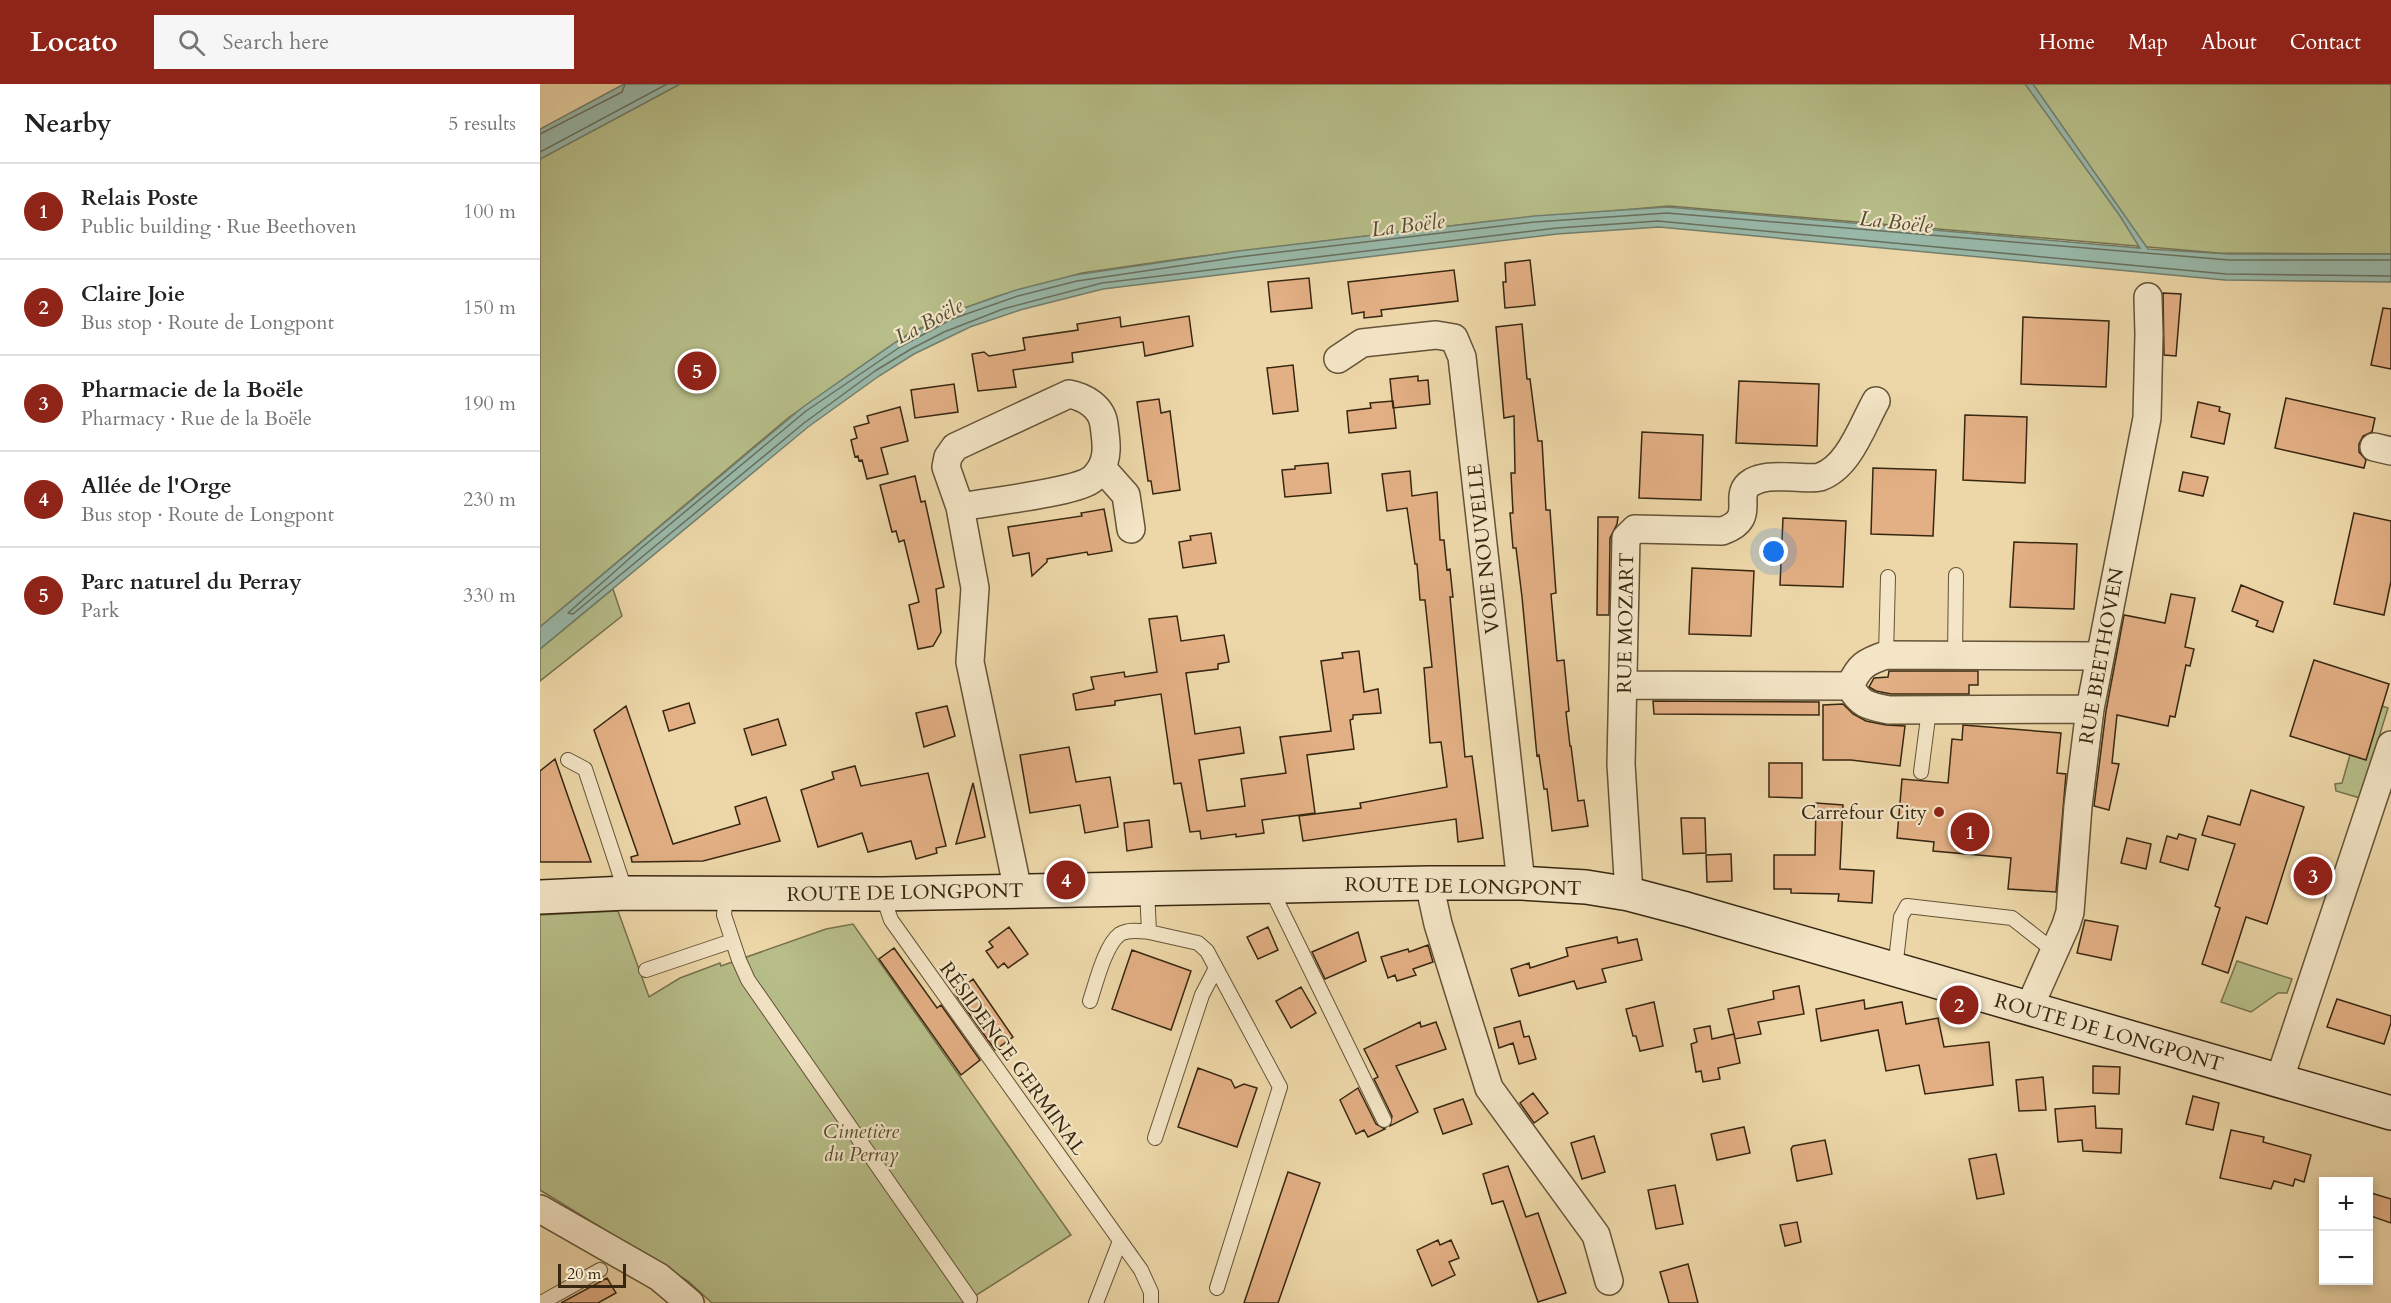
<!DOCTYPE html>
<html lang="en">
<head>
<meta charset="utf-8">
<style>
	body { margin:0; font-family:Cardo,serif; background:#f6f6f6; color:#222 }
	.controls { position:absolute; right:18px; bottom:18px; display:grid; overflow:hidden; border-radius:0px; box-shadow:0 3px 9px #0003 }
	.controls button { width:54px; height:54px; display:grid; place-items:center; padding:0; border:0; border-bottom:2px solid #e0e0e0; background:#fff; color:#222; font:30px sans-serif }
	.scale { position:absolute; left:18px; bottom:15px; width:68px; box-sizing:border-box; padding-left:6px; border:3px solid #372711; border-top:0; font-size:16px; line-height:21px; white-space:nowrap; color:#372711; -webkit-text-stroke:4px #f3e5c6; paint-order:stroke }
	.you { position:absolute; left:1234px; top:468px; width:21px; height:21px; margin:-15px; border:4px solid #fff; border-radius:50%; background:#1a73e8; box-shadow:0 0 0 9px #1a73e833 }
	.badge { display:grid; place-items:center; width:39px; height:39px; border-radius:50%; background:#8f2418; color:#fff; font-size:20px; font-weight:700 }
	.pin { position:absolute; translate:-50% -50%; border:3px solid #fff; box-shadow:0 2px 6px #0006 }
	.list { margin:0; padding:0; list-style:none }
	h2 { display:flex; justify-content:space-between; align-items:center; height:78px; margin:0; padding:0 24px; font-size:26px }
	h2 small { font-size:20px; font-weight:400; color:#767676 }
	.list li { display:grid; grid-template-columns:39px 1fr auto; gap:18px; align-items:center; box-sizing:border-box; height:96px; padding:0 24px; border-top:2px solid #e0e0e0 }
	.list b { display:block; font-size:22px; white-space:nowrap }
	.list p { margin:0; font-size:20px; white-space:nowrap; color:#767676 }
	.list em { font-size:20px; font-style:normal; color:#767676 }
	.icon { flex:none; width:33px; height:33px; fill:none; stroke:currentColor; stroke-width:2; stroke-linecap:round; stroke-linejoin:round }
	.map { position:relative; flex:none; width:1851px; height:1219px; overflow:hidden }
	header { display:flex; align-items:center; gap:36px; box-sizing:border-box; height:84px; padding:0 30px; background:#8f2418; color:#fff }
	header strong { font-size:28px }
	nav { display:flex; gap:33px; margin-inline-start:auto; font-size:21px }
	.search { width:420px; height:54px; background:#f6f6f6; display:flex; align-items:center; gap:15px; box-sizing:border-box; padding:0 21px; border-radius:0px; color:#767676; font-size:22px }
	main { display:flex }
	aside { flex:1; background:#fff }
	.map>svg:first-child { display:block }
</style>
</head>
<body>
<header>
<strong>Locato</strong>
<div class="search"><svg class="icon" aria-label="search" viewBox="0 0 24 24"><circle cx="10" cy="10" r="6"/><path d="M15 15l6 6"/></svg>Search here</div>
<nav><a>Home</a><a>Map</a><a>About</a><a>Contact</a></nav>
</header>
<main>
<aside>
<h2>Nearby<small>5 results</small></h2>
<ul class="list">
<li><span class="badge">1</span><div><b>Relais Poste</b><p>Public building · Rue Beethoven</p></div><em>100 m</em></li>
<li><span class="badge">2</span><div><b>Claire Joie</b><p>Bus stop · Route de Longpont</p></div><em>150 m</em></li>
<li><span class="badge">3</span><div><b>Pharmacie de la Boële</b><p>Pharmacy · Rue de la Boële</p></div><em>190 m</em></li>
<li><span class="badge">4</span><div><b>Allée de l'Orge</b><p>Bus stop · Route de Longpont</p></div><em>230 m</em></li>
<li><span class="badge">5</span><div><b>Parc naturel du Perray</b><p>Park</p></div><em>330 m</em></li>
</ul>
</aside>
<div class="map">
<svg width="1851" height="1219" viewBox="0 0 1851 1219">
	<rect width="100%" height="100%" fill="#edd7a8"/>
	<filter id="stains"><feTurbulence type="fractalNoise" baseFrequency=".00333" numOctaves="4"/><feColorMatrix values="0 0 0 0 .2 0 0 0 0 .09 0 0 0 0 .02 0 0 0 .5 -.17"/></filter>
	<radialGradient id="worn" r=".72"><stop offset=".6" stop-color="#630" stop-opacity="0"/><stop offset="1" stop-color="#630" stop-opacity=".3"/></radialGradient>
	<path fill="#b7be89" stroke="#77724d" stroke-width="1.5" d="M140,0H1851V170L1678,169L1129,122L944,138L646,174L542,189L458,212L425,224L370,249L340,269L248,334L0,543V75Z
		M73,505L82,532L0,597V565Z
		M1842,622L1848,624L1820,714L1796,707L1795,700L1802,699L1810,671Z
		M78,827L109,913L140,894L180,879L181,882L286,845L313,840L531,1151L424,1219H172L148,1197L0,1106V831Z
		M1697,877L1752,895L1747,909H1738L1711,928L1681,918Z"/>
	<path fill="#99b9aa" stroke="#727f6d" stroke-width="1.5" d="M84,0H140L0,75V45Z
		M1485,0H1493L1608,165L1689,170H1851V198L1685,196L1119,143L1017,150L563,205L480,226L430,243L374,270L339,292L268,343L0,565V543L263,323L356,258L410,229L476,206L535,191L698,167L994,132L1127,123L1600,164L1580,132Z"/>
	<g fill="none" stroke-linecap="round" stroke-linejoin="round">
		<path stroke="#68705e" stroke-width="1.5" d="M0,50L82,8L85,0
			M0,68L127,0
			M1851,176H1689L1127,129L995,138L699,173L537,197L478,212L412,235L360,263L266,327L99,466L28,529L33,530L264,339L335,287L371,265L404,248L463,225L562,199L1017,144L1118,137L1686,190L1851,192"/>
	</g>
	<path fill="#e3af84" stroke="#372711" stroke-width="1.5" d="M990,176L995,221L965,224L963,198H966L965,179Z
		M914,186L918,217L841,226L842,232L824,234V228L812,230L808,198Z
		M769,194L772,224L731,228L728,198Z
		M1623,209L1641,210L1636,272L1624,271Z
		M1843,224L1851,225V285L1831,281Z
		M649,232L653,262L605,272L603,258L532,269L533,278L473,286L476,303L438,307L432,270L444,268L449,272L485,266L483,254L538,246L537,240L580,233L581,243Z
		M1483,233L1569,237L1566,303L1481,300Z
		M982,240L987,295H990L998,357H1002L1006,426H1010L1016,509L1011,510L1017,577L1024,576L1029,627L1026,628L1030,662H1031L1038,717L1044,716L1048,742L1012,747L1007,705H1004L999,671L997,672L982,513L976,464H973L970,429H973L971,389H975L974,332L964,334L956,243Z
		M753,281L758,327L733,330L727,284Z
		M878,292V297L888,296L890,320L853,324L850,295Z
		M1199,297L1279,300L1277,362L1196,359Z
		M414,300L418,328L375,334L371,306Z
		M1746,314L1835,334L1832,348L1823,352L1819,360V368L1826,376L1824,384L1735,364Z
		M619,315L621,329L630,327L640,406L613,410L611,397H608L597,318Z
		M853,317L856,344L809,349L807,327L831,324L830,319Z
		M1658,318L1680,323L1679,327L1690,330L1684,360L1651,353Z
		M360,323L368,357L341,364L348,390L327,395L322,376L319,377L318,372L315,373L311,356L317,354L314,343L329,339L327,332Z
		M1425,331L1487,333L1485,399L1423,396Z
		M1102,348L1163,351L1161,416L1099,414Z
		M788,379L791,409L745,413L742,386L755,385V382Z
		M1333,384L1396,386L1393,452L1331,450Z
		M870,387L872,412L897,408L900,456H904L907,486L910,485L913,513H910L925,673L932,672L943,754L918,758L916,735L763,757L759,732L821,724L820,719L907,703L901,658L890,659L884,584L892,583L885,516H880L877,480H875L867,424L847,427L842,390Z
		M1643,388L1668,393L1663,412L1639,407Z
		M375,392L381,418L385,417L404,503L396,505L401,548L393,562L378,565L369,521L379,518L364,456L359,458L356,447L352,448L340,401Z
		M564,425L572,467L548,471L547,468L507,475V478L492,492L489,469L473,472L468,443L542,432L541,429Z
		M1814,429L1851,437V497L1844,531L1794,520Z
		M1058,433H1078L1077,440L1070,454L1069,531H1057Z
		M1243,434L1306,437L1303,503L1240,501Z
		M671,449L676,479L643,484L639,458L651,456L650,452Z
		M1474,458L1537,460L1534,525L1470,523Z
		M1152,484L1214,487L1211,552L1149,550Z
		M1701,501L1743,518L1733,548L1716,542L1718,537L1692,527Z
		M1631,510L1655,514L1645,563L1654,565L1650,582L1646,581L1635,633L1630,632L1628,642L1577,631L1572,679L1579,680L1569,726L1554,722L1566,627L1584,531L1625,539Z
		M637,532L641,557L684,551L689,578L678,580V585L646,589L655,650L700,643L704,669L659,676L667,727L705,722L701,695L746,689L740,653L791,647L781,577L803,574L802,569L819,567L824,608L838,605L841,629L813,631V635L810,636L814,665L767,671L775,729L722,736L724,749L696,753V750L661,755L660,747L650,748L641,699L634,700L621,610L575,617V621L536,626L533,610L554,605L551,593L584,588L585,593L617,588L609,535Z
		M1774,576L1849,600L1826,676L1750,652Z
		M1349,587H1438V601H1429V610H1351L1336,607L1329,603L1334,594L1348,593Z
		M1113,617L1279,618V631L1114,630Z
		M149,619L155,639L129,647L123,627Z
		M1303,620L1313,630L1326,637L1346,641L1365,642L1360,682L1311,676H1283V621Z
		M86,622L133,760L200,740L195,723L226,713L240,757L163,777L92,778L91,773L98,771L54,646Z
		M407,622L415,652L384,663L376,629Z
		M238,635L246,661L212,671L204,645Z
		M1423,641L1521,649L1517,689L1526,690L1516,808L1468,805L1471,774L1393,767L1394,758L1357,754L1362,695L1408,699L1412,655L1422,656Z
		M529,663L536,698L570,693L578,743L545,749L540,721L490,729L480,671Z
		M15,675L32,724L51,778H0V687Z
		M1229,679H1262V714L1229,713Z
		M315,682L321,702L388,689L406,762L396,764L397,769L376,775L371,757L328,768L322,749L278,763L261,706L294,695L292,688Z
		M433,699L445,753L416,760Z
		M1711,706L1764,723L1727,840L1706,833L1688,889L1662,880L1680,824L1675,822L1695,760L1662,751L1668,732L1700,741Z
		M1276,719L1303,721L1300,785L1334,787L1332,819L1298,817L1299,810L1251,809V805H1234V771H1275Z
		M1141,734H1165L1166,769L1143,770Z
		M609,736L612,763L587,767L584,739Z
		M1639,750L1656,755L1648,786L1620,778L1627,752L1637,755Z
		M1587,754L1611,760L1606,785L1581,779Z
		M1191,770L1192,797L1167,798L1166,771Z
		M1545,836L1578,842L1571,876L1537,869Z
		M469,843L488,870L468,884L464,879L458,884L446,867L453,863L449,858Z
		M728,843L738,866L718,875L707,853Z
		M818,848L826,877L785,895L772,868Z
		M1077,853L1078,859L1097,855L1102,876L1062,885L1066,898L1037,905L1034,897L979,912L971,885L989,879L990,884L1028,872L1026,864Z
		M888,861L893,878L873,885L876,891L857,897L855,891L848,894L841,873L868,865L869,868Z
		M354,864L397,924L401,921L440,976L421,991L339,875Z
		M592,866L651,887L631,946L572,925Z
		M433,895L473,953L455,966L415,910Z
		M1259,902L1264,930L1218,938L1221,950L1195,955L1188,925L1234,915L1233,907Z
		M761,903L776,929L751,944L736,917Z
		M1797,915L1851,932V939L1844,960L1787,943Z
		M1324,916L1325,925L1362,918L1366,940L1398,934L1404,963L1449,958L1453,1001L1385,1010L1379,981L1346,987L1338,946L1281,957L1276,925Z
		M1114,918L1123,962L1100,967L1096,952H1093L1086,925Z
		M980,937L984,953L989,952L996,975L979,980L973,959L959,964L954,944Z
		M880,938L881,943L896,938L906,965L856,982L878,1028L850,1042L852,1032L834,995L838,993L824,965Z
		M1170,942L1172,955L1194,950L1200,979L1178,984L1180,995L1163,998L1161,987L1156,988L1151,960L1157,958L1154,945Z
		M1553,982L1580,983L1579,1010L1553,1009Z
		M658,984L691,996L695,1004L704,1000L717,1004L697,1063L638,1043Z
		M1503,993L1506,1026L1479,1027L1476,996Z
		M818,1004L836,1040L845,1045L828,1053L824,1046L816,1050L800,1016Z
		M993,1009L1008,1029L994,1039L980,1019Z
		M1653,1012L1679,1019L1673,1046L1646,1040Z
		M923,1015L932,1040L903,1050L894,1025Z
		M1555,1022L1556,1044L1582,1045L1581,1069L1543,1067L1542,1056L1518,1058L1515,1025Z
		M1204,1043L1210,1069L1177,1076L1171,1050Z
		M1691,1046L1724,1053L1723,1058L1771,1071L1764,1098L1755,1095L1753,1102L1734,1097L1731,1105L1680,1094Z
		M1054,1052L1065,1088L1042,1095L1031,1059Z
		M1285,1056L1292,1090L1257,1097L1251,1065L1253,1062Z
		M1456,1070L1464,1110L1437,1115L1429,1075Z
		M968,1082L986,1133L998,1129L1026,1209L998,1218L963,1117L952,1120L943,1090Z
		M748,1088L780,1099L738,1219H704Z
		M1135,1101L1143,1140L1116,1145L1108,1106Z
		M1828,1108L1851,1115V1139L1828,1131Z
		M1257,1138L1261,1158L1245,1162L1240,1141Z
		M898,1156L900,1161L911,1156L919,1174L909,1178L915,1191L892,1202L877,1166Z
		M1148,1180L1158,1219H1129L1120,1188Z
		M67,1194L76,1209L58,1219H21Z"/>
	<g fill="none" stroke-linecap="round" stroke-linejoin="round">
		<defs>
			<path id="service" d="M1346,571L1348,493
				M1415,571L1416,491
				M28,676L45,685L86,809
				M1381,688L1389,626
				M730,803L844,1036
				M607,805L609,848L658,859L667,867L740,1003L677,1204
				M342,810L351,836L601,1186L611,1208V1219
				M186,811L184,831L199,876L208,896L430,1215
				M1355,885L1361,833L1367,822L1472,834L1514,867
				M106,886L192,857
				M550,917C556,899 565,861 580,850C589,845 600,847 609,848
				M615,1054L662,911L676,884
				M1,1219L60,1186
				M556,1219L580,1157"/>
			<path id="minor" d="M798,275L822,259L896,251L914,254L922,273L981,799
				M1834,363L1851,367
				M562,384L586,411L591,445
				M420,423C447,418 532,409 551,396C554,394 558,389 560,386C569,373 566,356 564,341C562,323 545,313 529,310L415,363L408,373L406,383L420,423L435,504L430,578L478,807
				M1084,601L1310,602C1320,621 1329,622 1349,626L1550,625
				M1310,602C1319,582 1325,578 1346,571L1559,572
				M889,799L898,840L949,1004L1056,1151L1069,1197
				M1089,810L1081,680L1086,454L1095,445L1182,447C1220,434 1190,411 1212,398C1225,391 1239,393 1252,393C1261,393 1272,395 1280,393C1309,383 1322,342 1336,317
				M1489,924L1526,841L1530,828L1538,722L1550,625L1607,334L1609,250L1608,213
				M1739,997L1851,661
				M0,1125L119,1193L150,1219"/>
			<path id="secondary" d="M0,813L86,809L342,810L889,799H981L1046,803L1089,810L1146,825L1851,1029"/>
		</defs>
		<use href="#service" stroke="#645337" stroke-width="16"/>
		<use href="#minor" stroke="#645337" stroke-width="30"/>
		<use href="#secondary" stroke="#372711" stroke-width="36"/>
		<use href="#service" stroke="#f3e5c6" stroke-width="14"/>
		<use href="#minor" stroke="#f3e5c6" stroke-width="27"/>
		<use href="#secondary" stroke="#f3e5c6" stroke-width="33"/>
	</g>
	<circle fill="#8f2418" stroke="#f3e5c6" stroke-width="2" cx="1399" cy="728" r="6"/>
	<g text-anchor="middle" stroke-width="4.5" stroke-linejoin="round" paint-order="stroke">
		<g font-size="20" fill="#372711" stroke="#f3e5c6">
			<text transform="translate(943 465) rotate(-96)" y="7">VOIE NOUVELLE</text>
			<text transform="translate(1085 539) rotate(-89)" y="7">RUE MOZART</text>
			<text transform="translate(1561 572) rotate(-80)" y="7">RUE BEETHOVEN</text>
			<text transform="translate(923 802) rotate(1)" y="7">ROUTE DE LONGPONT</text>
			<text transform="translate(365 808) rotate(-1)" y="7">ROUTE DE LONGPONT</text>
			<text transform="translate(1569 948) rotate(16)" y="7">ROUTE DE LONGPONT</text>
			<text transform="translate(473 974) rotate(54)" y="7">RÉSIDENCE GERMINAL</text>
		</g>
		<g font-size="20" fill="#372711" stroke="#f3e5c6" text-anchor="end">
			<text x="1387" y="735">Carrefour City</text>
		</g>
		<g font-size="20" font-style="italic" fill="#574d2f" stroke="#f3e5c6">
			<text x="321" y="1054">Cimetière<tspan x="321" dy="23">du Perray</tspan></text>
		</g>
		<g font-size="21" font-style="italic" fill="#504c37" stroke="#f3e5c6">
			<text transform="translate(1356 138) rotate(6)" y="7">La Boële</text>
			<text transform="translate(868 141) rotate(-7)" y="7">La Boële</text>
			<text transform="translate(389 237) rotate(-28)" y="7">La Boële</text>
		</g>
	</g>
	<rect width="100%" height="100%" filter="url(#stains)"/>
	<rect width="100%" height="100%" fill="url(#worn)"/>
</svg>
<div class="controls">
<button>+</button>
<button>−</button>
</div>
<div class="scale">20 m</div>
<div class="you"></div>
<div class="pin badge" style="left:1430px;top:748px">1</div>
<div class="pin badge" style="left:1419px;top:921px">2</div>
<div class="pin badge" style="left:1773px;top:792px">3</div>
<div class="pin badge" style="left:526px;top:796px">4</div>
<div class="pin badge" style="left:157px;top:287px">5</div>
</div>
</main>
</body>
</html>
